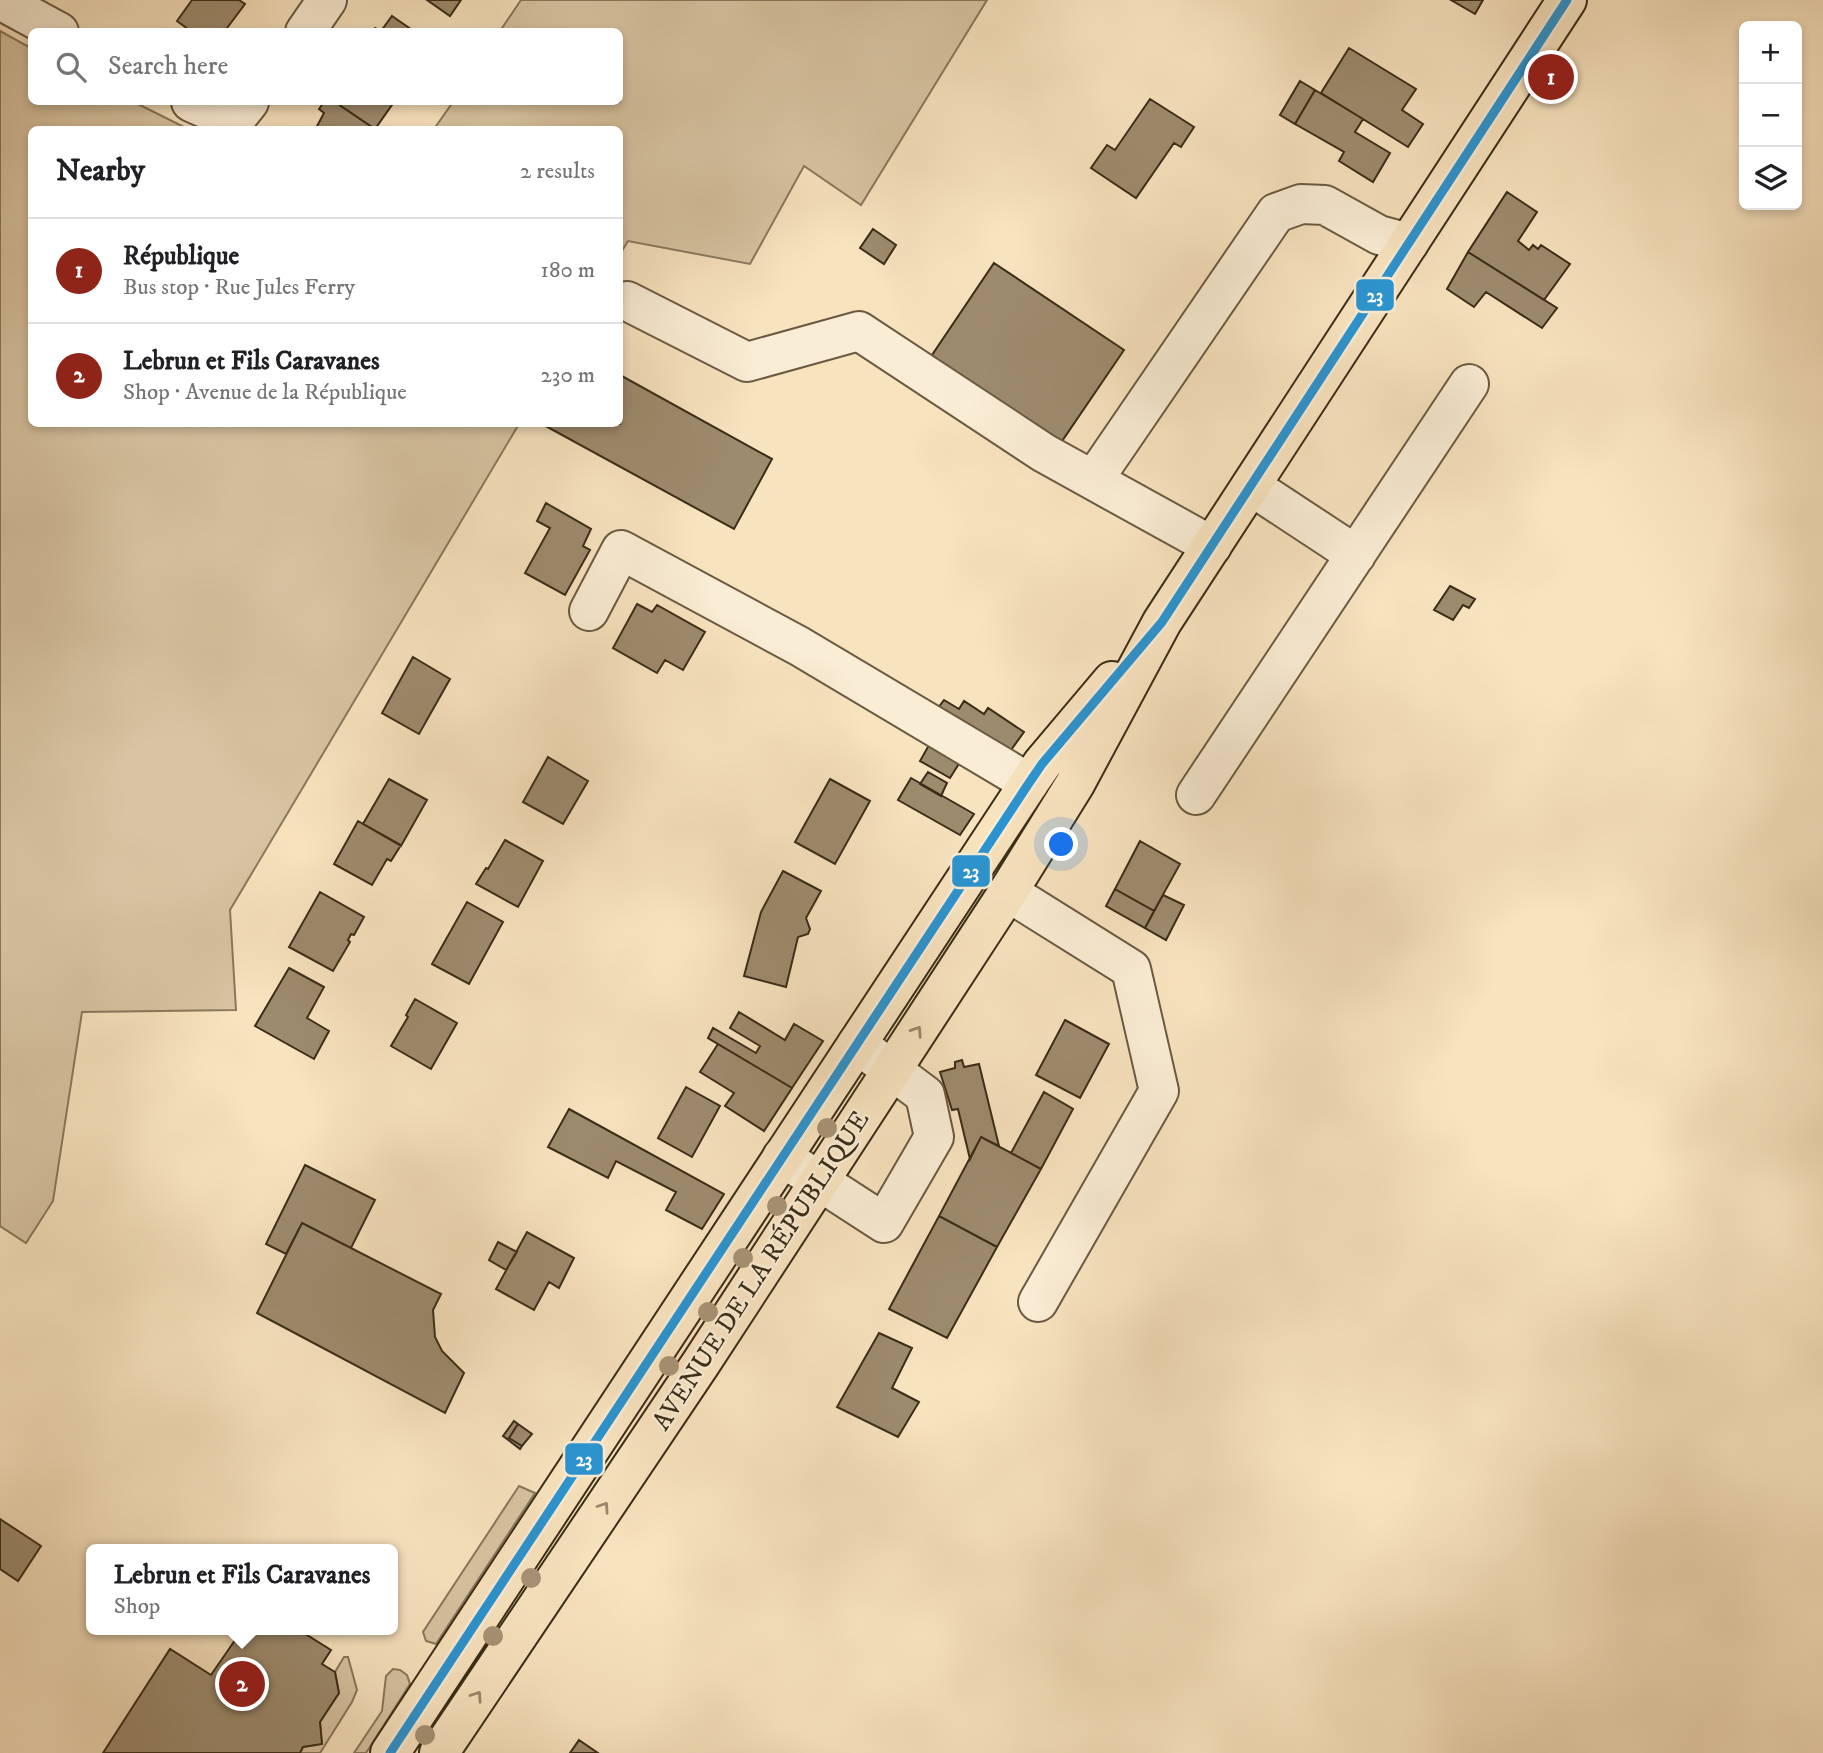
<!DOCTYPE html>
<html lang="en">
<head>
<meta charset="utf-8">
<style>
	body { margin:0; font-family:"IM FELL DW Pica",serif; background:#f2f2f2; color:#202124 }
	.controls { position:absolute; right:21px; top:21px; display:grid; overflow:hidden; border-radius:10px; box-shadow:0 4px 10px #0003 }
	.controls button { width:63px; height:63px; display:grid; place-items:center; padding:0; border:0; border-bottom:2px solid #e0e0e0; background:#fff; color:#202124; font:35px sans-serif }
	.you { position:absolute; left:1062px; top:845px; width:24px; height:24px; margin:-18px; border:5px solid #fff; border-radius:50%; background:#1a73e8; box-shadow:0 0 0 10px #1a73e833 }
	.badge { display:grid; place-items:center; width:46px; height:46px; border-radius:50%; background:#8f2418; color:#fff; font-size:23px; font-weight:700 }
	.pin { position:absolute; translate:-50% -50%; border:4px solid #fff; box-shadow:0 2px 7px #0006 }
	.popup { position:absolute; left:86px; top:1544px; width:312px; height:91px; box-sizing:border-box; display:grid; place-content:center; border-radius:10px; background:#fff; filter:drop-shadow(0 2px 5px #0005); font-size:23px; white-space:nowrap; color:#757577 }
	.popup b { font-size:26px; color:#202124 }
	.popup::after { content:''; position:absolute; left:50%; top:100%; margin-left:-14px; border:14px solid transparent; border-top-color:#fff }
	.list { margin:0; padding:0; list-style:none }
	h2 { display:flex; justify-content:space-between; align-items:center; height:91px; margin:0; padding:0 28px; font-size:30px }
	h2 small { font-size:23px; font-weight:400; color:#757577 }
	.list li { display:grid; grid-template-columns:46px 1fr auto; gap:21px; align-items:center; box-sizing:border-box; height:105px; padding:0 28px; border-top:2px solid #e0e0e0 }
	.list b { display:block; font-size:26px; white-space:nowrap }
	.list p { margin:0; font-size:23px; white-space:nowrap; color:#757577 }
	.list em { font-size:23px; font-style:normal; color:#757577 }
	.icon { flex:none; width:38px; height:38px; fill:none; stroke:currentColor; stroke-width:2; stroke-linecap:round; stroke-linejoin:round }
	.map { position:relative; flex:none; width:1823px; height:1753px; overflow:hidden }
	.search { position:absolute; background:#fff; box-shadow:0 4px 10px #0003; left:28px; top:28px; width:595px; height:77px; display:flex; align-items:center; gap:18px; box-sizing:border-box; padding:0 24px; border-radius:10px; color:#757577; font-size:26px }
	.panel { position:absolute; background:#fff; box-shadow:0 4px 10px #0003; left:28px; top:126px; width:595px; height:301px; border-radius:10px }
	.map>svg:first-child { display:block }
</style>
</head>
<body>
<div class="map">
<svg width="1823" height="1753" viewBox="0 0 1823 1753">
	<rect width="100%" height="100%" fill="#f8e3bf"/>
	<filter id="stains"><feTurbulence type="fractalNoise" baseFrequency=".00286" numOctaves="4"/><feColorMatrix values="0 0 0 0 .2 0 0 0 0 .09 0 0 0 0 .02 0 0 0 .5 -.17"/></filter>
	<radialGradient id="worn" r=".72"><stop offset=".6" stop-color="#630" stop-opacity="0"/><stop offset="1" stop-color="#630" stop-opacity=".3"/></radialGradient>
	<path fill="#d8c4a2" stroke="#89785c" stroke-width="2" d="M521,0H987L861,205L804,166L750,264L628,241L620,254V130L434,129L453,102H620V32L500,31Z
		M0,31L31,48L32,102H134L188,129L32,130V424H519L230,910L236,1010L82,1012L53,1201L26,1243L0,1226Z
		M519,1486L535,1493L436,1644L426,1641L423,1632Z
		M344,1657H348L357,1690L352,1702L320,1753H300L303,1747L322,1744L320,1722L339,1693L335,1672Z
		M393,1669L400,1670L407,1675L410,1684L366,1753H354L382,1711L386,1676Z"/>
	<path fill="#9d8b6e" stroke="#3a2c17" stroke-width="2" d="M192,0H239L245,4L224,32H192L177,21Z
		M427,0H461L450,16Z
		M1451,0H1483L1475,14Z
		M392,16L415,32H373L375,28L381,31Z
		M1349,48L1416,89L1402,110L1423,124L1408,147L1321,93Z
		M1300,81L1315,90L1295,124L1280,115Z
		M1315,90L1363,119L1355,132L1390,153L1373,182L1339,161L1344,152L1295,124Z
		M1150,99L1194,127L1181,147L1174,143L1136,198L1091,168L1107,145L1115,150Z
		M324,102H335L375,129L315,130L324,113L319,109Z
		M335,102H394L375,129Z
		M1507,192L1537,212L1518,241L1529,250L1533,245L1538,249L1541,245L1570,264L1544,300L1468,252Z
		M873,229L896,245L884,264L860,248Z
		M1468,252L1557,308L1542,328L1486,292L1474,307L1447,289Z
		M994,263L1124,350L1060,444L930,358Z
		M620,375L772,459L734,529L542,424H620Z
		M546,503L591,529L583,546L590,550L565,595L525,573L550,528L537,521Z
		M1450,586L1475,599L1469,608L1463,605L1453,620L1434,610Z
		M637,604L652,612L657,605L705,632L683,670L665,660L657,673L613,648Z
		M413,657L450,679L419,734L382,713Z
		M944,700L959,709L964,701L984,714L988,708L1024,732L1011,750L938,708Z
		M929,745L960,762L950,778L920,761Z
		M548,757L588,781L563,824L523,802Z
		M928,772L947,783L941,796L920,784Z
		M911,778L974,814L960,835L898,800Z
		M389,779L427,800L401,846L363,824Z
		M830,779L870,801L835,864L795,842Z
		M358,821L401,845L391,861L387,859L372,885L334,864Z
		M505,840L543,861L518,907L476,884L486,868L488,869Z
		M1140,841L1180,864L1154,911L1115,889Z
		M783,871L821,891L806,918L810,929L808,934L798,937L786,987L744,976L761,912Z
		M1115,889L1154,911L1145,928L1106,906Z
		M320,892L364,917L354,935L351,934L348,940L350,942L333,971L289,947Z
		M1163,895L1184,905L1166,940L1145,928Z
		M467,902L503,922L469,984L432,964Z
		M289,968L324,987L307,1018L329,1031L314,1059L255,1026Z
		M415,999L457,1023L431,1069L391,1046L408,1017L406,1015Z
		M739,1012L785,1040L794,1024L823,1041L792,1088L708,1038L713,1028L756,1053L760,1046L730,1028Z
		M1065,1020L1109,1044L1080,1098L1036,1075Z
		M718,1044L792,1088L764,1131L725,1106L734,1093L700,1072Z
		M962,1060L964,1067L979,1064L999,1146L981,1137L970,1159L958,1109L952,1110L940,1072L955,1068V1062Z
		M686,1087L720,1106L692,1157L658,1138Z
		M1044,1092L1073,1109L1041,1169L1011,1153Z
		M569,1109L724,1194L702,1229L666,1210L676,1192L616,1161L608,1178L548,1147Z
		M981,1137L1041,1169L997,1247L939,1216Z
		M305,1165L375,1200L351,1248L302,1223L286,1254L266,1244Z
		M939,1216L997,1247L947,1338L889,1309Z
		M302,1223L441,1294L433,1310L435,1337L442,1351L464,1373L445,1413L257,1313Z
		M527,1232L574,1258L559,1288L549,1282L534,1310L496,1289Z
		M498,1242L517,1252L506,1270L489,1260Z
		M879,1333L912,1348L892,1388L919,1402L898,1437L837,1407Z
		M514,1421L518,1424L509,1438L522,1446L520,1449L503,1436Z
		M518,1424L532,1434L522,1446L509,1438Z
		M0,1519L41,1546L18,1581L0,1569Z
		M242,1630H299L331,1650L322,1664L335,1672L339,1693L320,1722L322,1744L303,1747L300,1753H103L170,1649L211,1675Z
		M579,1740L598,1753H570Z"/>
	<g fill="none" stroke-linecap="round" stroke-linejoin="round">
		<defs>
			<path id="minor" d="M0,0L59,32
				M305,32L327,0
				M191,102L234,121L249,102
				M627,301L747,362L859,331L1044,453L1212,546
				M1094,479L1276,213L1301,204L1325,205L1379,235L1409,243
				M1251,486L1356,555
				M589,611L621,550L799,646L1029,783
				M1196,795L1469,384
				M1008,892L1131,969L1159,1091L1038,1302
				M782,1157L884,1223L934,1137L925,1095L857,1044"/>
			<path id="major" d="M390,1753L1029,783L1042,764L1112,681
				M439,1753L701,1363L1008,892L1075,784L1162,622L1567,0"/>
		</defs>
		<use href="#minor" stroke="#6a5a41" stroke-width="42"/>
		<use href="#major" stroke="#3a2c17" stroke-width="42"/>
		<use href="#minor" stroke="#faedd5" stroke-width="38"/>
		<use href="#major" stroke="#f8e3bf" stroke-width="38"/>
		<defs>
			<path id="bus-1" d="M390,1753L1029,783L1042,764L1162,622L1567,0"/>
		</defs>
		<use href="#bus-1" stroke="#faedd5" stroke-width="14"/>
		<use href="#bus-1" stroke="#2b94d1" stroke-width="9"/>
	</g>
	<g fill="#a69376">
		<circle cx="827" cy="1128" r="10"/>
		<circle cx="777" cy="1206" r="10"/>
		<circle cx="743" cy="1258" r="10"/>
		<circle cx="708" cy="1312" r="10"/>
		<circle cx="669" cy="1366" r="10"/>
		<circle cx="531" cy="1578" r="10"/>
		<circle cx="493" cy="1636" r="10"/>
		<circle cx="425" cy="1735" r="10"/>
	</g>
	<defs><path id="oneway-chevron" d="M-2-3.5L2.5 0L-2 3.5" fill="none" stroke-width="1.6" stroke-linecap="round" stroke-linejoin="round" transform="scale(1.75)"/></defs>
	<g stroke="#99886b">
		<use href="#oneway-chevron" transform="translate(917 1031) rotate(-57)"/>
		<use href="#oneway-chevron" transform="translate(604 1507) rotate(-56)"/>
		<use href="#oneway-chevron" transform="translate(477 1696) rotate(-56)"/>
	</g>
	<g text-anchor="middle" stroke-width="5" stroke-linejoin="round" paint-order="stroke">
		<g font-size="26" fill="#3a2c17" stroke="#faedd5">
			<text transform="translate(760 1270) rotate(-57)" y="9">AVENUE DE LA RÉPUBLIQUE</text>
		</g>
	</g>
	<g stroke="#faedd5" stroke-width="2.5">
		<rect x="1355" y="278" width="40" height="34" rx="7" fill="#2b94d1"/>
		<rect x="951" y="854" width="40" height="34" rx="7" fill="#2b94d1"/>
		<rect x="564" y="1442" width="40" height="34" rx="7" fill="#2b94d1"/>
	</g>
	<g font-size="19" text-anchor="middle" font-weight="bold" fill="#fff">
		<text x="1375" y="302">23</text>
		<text x="971" y="878">23</text>
		<text x="584" y="1466">23</text>
	</g>
	<rect width="100%" height="100%" filter="url(#stains)"/>
	<rect width="100%" height="100%" fill="url(#worn)"/>
</svg>
<div class="controls">
<button>+</button>
<button>−</button>
<button><svg class="icon" aria-label="layers" viewBox="0 0 24 24"><path d="M12 4l9 5-9 5-9-5zM3 14l9 5 9-5"/></svg></button>
</div>
<div class="you"></div>
<div class="pin badge" style="left:1551px;top:77px">1</div>
<div class="pin badge" style="left:242px;top:1684px">2</div>
<div class="popup"><b>Lebrun et Fils Caravanes</b>Shop</div>
<div class="search"><svg class="icon" aria-label="search" viewBox="0 0 24 24"><circle cx="10" cy="10" r="6"/><path d="M15 15l6 6"/></svg>Search here</div>
<section class="panel">
<h2>Nearby<small>2 results</small></h2>
<ul class="list">
<li><span class="badge">1</span><div><b>République</b><p>Bus stop · Rue Jules Ferry</p></div><em>180 m</em></li>
<li><span class="badge">2</span><div><b>Lebrun et Fils Caravanes</b><p>Shop · Avenue de la République</p></div><em>230 m</em></li>
</ul>
</section>
</div>
</body>
</html>
